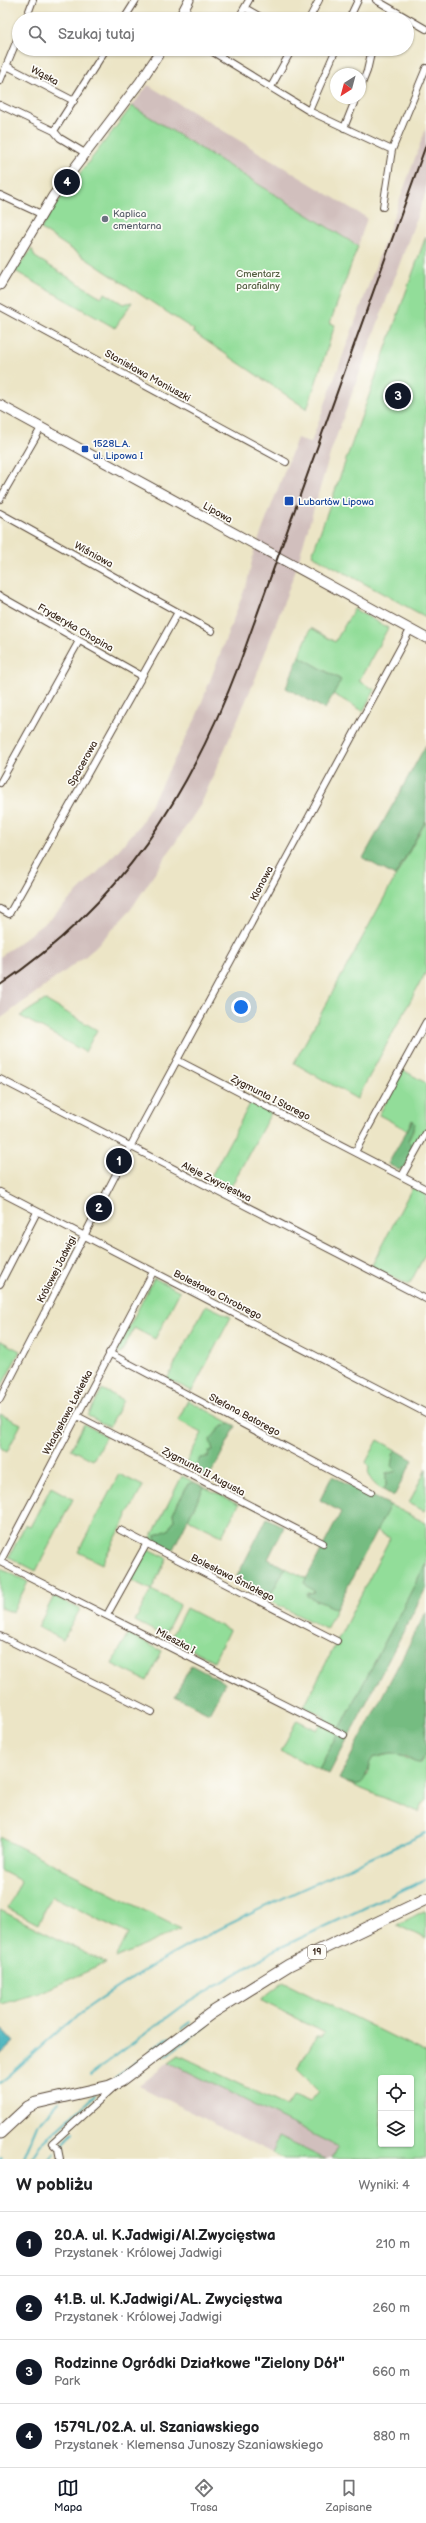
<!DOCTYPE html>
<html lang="pl">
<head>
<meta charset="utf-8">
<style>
	body { margin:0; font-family:"Balsamiq Sans",sans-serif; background:#f6f6f6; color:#202124 }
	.controls { position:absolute; right:12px; bottom:12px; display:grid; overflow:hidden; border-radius:4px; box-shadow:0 1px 3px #0004 }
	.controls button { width:36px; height:36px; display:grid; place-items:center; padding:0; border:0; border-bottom:1px solid #e0e0e0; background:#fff; color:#202124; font:20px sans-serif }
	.compass { position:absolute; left:330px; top:68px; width:36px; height:36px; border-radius:50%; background:#fff; box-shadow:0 1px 3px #0004; rotate:216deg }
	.you { position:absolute; left:241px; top:1007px; width:14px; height:14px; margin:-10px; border:3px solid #fff; border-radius:50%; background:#1a73e8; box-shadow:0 0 0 6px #1a73e833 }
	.badge { display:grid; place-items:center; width:26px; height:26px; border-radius:50%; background:#111827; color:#fff; font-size:13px; font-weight:700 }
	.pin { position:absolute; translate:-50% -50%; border:2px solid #fff; box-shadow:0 1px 4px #0006 }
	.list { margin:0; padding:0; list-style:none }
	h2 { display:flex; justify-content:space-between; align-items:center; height:52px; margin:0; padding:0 16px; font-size:17px }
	h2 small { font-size:13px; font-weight:400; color:#757577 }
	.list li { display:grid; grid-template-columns:26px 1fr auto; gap:12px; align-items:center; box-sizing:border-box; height:64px; padding:0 16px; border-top:1px solid #e0e0e0 }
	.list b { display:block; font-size:15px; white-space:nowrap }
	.list p { margin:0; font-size:13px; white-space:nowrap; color:#757577 }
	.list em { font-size:13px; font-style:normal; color:#757577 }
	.icon { flex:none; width:22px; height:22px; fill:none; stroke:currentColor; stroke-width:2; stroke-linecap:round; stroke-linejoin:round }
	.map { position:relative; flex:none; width:426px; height:2159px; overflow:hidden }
	.search { position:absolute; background:#fff; box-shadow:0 1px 3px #0004; left:12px; right:12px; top:12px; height:44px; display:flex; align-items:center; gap:10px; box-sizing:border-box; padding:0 14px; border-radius:22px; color:#757577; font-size:15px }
	.sheet { height:308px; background:#fff }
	nav { display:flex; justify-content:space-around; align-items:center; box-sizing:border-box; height:56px; border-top:1px solid #e0e0e0; background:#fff; font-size:11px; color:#757577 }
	nav a { display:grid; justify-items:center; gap:2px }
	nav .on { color:#111827 }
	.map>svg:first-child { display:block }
</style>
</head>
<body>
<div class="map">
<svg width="426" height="2159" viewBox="0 0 426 2159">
	<rect width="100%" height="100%" fill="#fdfcf7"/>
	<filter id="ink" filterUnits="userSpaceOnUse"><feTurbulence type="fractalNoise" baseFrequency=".025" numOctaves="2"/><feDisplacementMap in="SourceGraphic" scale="8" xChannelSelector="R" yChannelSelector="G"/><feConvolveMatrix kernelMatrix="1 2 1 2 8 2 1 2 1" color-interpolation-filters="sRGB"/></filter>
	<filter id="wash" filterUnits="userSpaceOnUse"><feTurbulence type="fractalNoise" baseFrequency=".012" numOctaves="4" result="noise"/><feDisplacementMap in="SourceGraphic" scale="16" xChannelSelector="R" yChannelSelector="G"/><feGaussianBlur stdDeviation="0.9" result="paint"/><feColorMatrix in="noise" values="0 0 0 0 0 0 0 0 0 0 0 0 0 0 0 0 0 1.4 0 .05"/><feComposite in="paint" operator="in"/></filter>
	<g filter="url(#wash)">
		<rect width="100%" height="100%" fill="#ece5c6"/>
		<path fill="#d1bfbd" d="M148,85L367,218L358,246L132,106Z
			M426,128V192L331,451L295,572L256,677L201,804L131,909L112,930L87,955L0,1019V957L51,918L106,864L140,825L195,720L247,583L254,552L297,438L311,443L312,440Z
			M169,2062L338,2147L332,2159H325L279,2137L272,2153L139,2086Z"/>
		<path fill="#92dd99" stroke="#66845c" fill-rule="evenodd" d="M132,106L358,246L330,323L335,325L307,409L193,332L194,330L41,229L51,211Z
			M426,236V617L312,555Z
			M32,249L35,257L101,297L105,293L123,304L132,302L115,328L15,271Z
			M354,609L388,628L359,681L375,690L363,711L333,694L340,679L299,656L311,628L335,642Z
			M426,821V972L357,1099L294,1063Z
			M45,1000L97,1030L85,1052L20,1016Z
			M403,1070L426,1083V1127L414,1149L408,1141L413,1131L412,1120L407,1130L379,1115Z
			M251,1102L271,1113L228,1192L208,1182Z
			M413,1186L426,1193V1253L409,1285L371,1267Z
			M154,1278L180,1291L155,1339L134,1328L121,1354L116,1352Z
			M206,1305L231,1317L192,1391L167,1379Z
			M1,1341L20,1351L0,1389V1342Z
			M102,1389L123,1400L109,1427L88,1416Z
			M188,1400L230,1423L220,1428L210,1440L213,1450L209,1451L208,1457L200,1458L194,1470L185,1465L202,1433L178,1420Z
			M0,1414L21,1424L7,1452L0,1448Z
			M84,1424L106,1436L93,1460L71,1449Z
			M378,1440L396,1450L393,1455L392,1466L396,1471L386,1474V1486L383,1490C374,1485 366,1477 369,1467L366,1462Z
			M426,1469V1506L424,1511L409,1503Z
			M119,1474L143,1486L102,1564L78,1552Z
			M182,1476L194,1482L188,1484L173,1513L174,1520L168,1530L156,1535L157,1543L150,1540Z
			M51,1487L73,1499L36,1571L9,1557L25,1525L30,1527Z
			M204,1487L239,1504L222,1536L188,1519Z
			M390,1505L426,1523V1563L319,1769L281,1751L297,1720L317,1730L325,1717L304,1706L390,1538L376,1531Z
			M147,1548L167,1558L151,1590L180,1604L164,1636L135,1621L151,1590L131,1580Z
			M285,1568L306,1578L304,1583L315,1592L308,1593L307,1596L336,1609L326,1629L268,1600Z
			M2,1569L28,1582L12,1613L0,1607V1573Z
			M54,1596L80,1609L63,1640L38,1627Z
			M186,1608L229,1630L214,1661L170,1639Z
			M128,1634L162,1651L147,1681L112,1664Z
			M396,1753C404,1756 412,1763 420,1763L426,1754V1799L419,1812L347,1783H358L368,1774L369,1763L373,1758Z
			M0,1837L181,1929L116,1958L128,1934L52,1896L38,1924L8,1908L21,1881L0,1870Z
			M0,1910L106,1963L39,1993L2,2004L0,2003Z
			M424,1911L426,1912V1939L397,1925Z
			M283,1982L426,2053V2159H332L338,2147L169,2062L179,2055L286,2106L294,2095L310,2102L319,2091L297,2069L316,2037H322L325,2033L260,2000ZM381,2078H411V2144H381Z
			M279,2137L325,2159H284L272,2153Z"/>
		<path fill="#75bc81" stroke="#587350" d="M299,656L341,680L325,709L286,688Z
			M426,745V820L395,876L363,858Z
			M413,1120L415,1124L408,1141L414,1149L405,1167L399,1170L388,1164Z
			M230,1423L236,1426L209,1478L194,1470L200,1458L208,1457L209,1451L213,1450L210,1440L220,1428Z
			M396,1450L413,1460L394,1496L383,1490L386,1486V1474L396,1471L391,1466L393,1455Z
			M332,1476L390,1505L336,1609L307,1596L306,1594L315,1592L304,1583L341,1512L320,1500Z
			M194,1482L204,1487L172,1551L157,1543L156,1535L168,1530L174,1520L173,1513L188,1484Z
			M267,1518L284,1527L268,1559L285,1568L268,1600L234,1582Z
			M426,1563V1588L329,1774L319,1769Z
			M426,1612V1754L420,1763C413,1763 411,1759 405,1756C395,1752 383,1755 373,1758C362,1771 372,1795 339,1779Z
			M191,1665L225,1683L209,1713L175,1696Z"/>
		<path fill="#40b0ba" stroke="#3e6d6c" d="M0,2027L14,2042L0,2055Z"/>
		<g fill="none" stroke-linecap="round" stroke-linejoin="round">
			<path stroke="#40b0ba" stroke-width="2" d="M182,2028L190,2022
				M151,2050L170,2037
				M165,2056L207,2025
				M90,2075L184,2005L275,1950L426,1879
				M115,2078L138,2060
				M0,2083C31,2058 57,2029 90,2006C194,1933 311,1886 426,1833
				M64,2148L63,2144L74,2132
				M0,2159L2,2157
				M23,2159L37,2126L59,2102
				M31,2159L40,2145L95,2095
				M49,2159L54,2153"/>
		</g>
	</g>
	<g filter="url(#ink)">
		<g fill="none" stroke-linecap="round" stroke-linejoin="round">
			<defs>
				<path id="street" d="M376,0L426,29
					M245,8L264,19
					M26,19L33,0
					M124,19L136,0
					M238,19L249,0
					M309,19L319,0
					M349,19L358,0
					M389,19L393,11
					M208,49L309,111L392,150
					M7,66L74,101
					M0,81L19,35
					M271,87L292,49
					M360,89L367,71L372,49
					M0,105L54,131L60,138L85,153
					M309,111L336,49
					M344,128L356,98
					M54,131L106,49
					M0,195L41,214
					M383,207L392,150L426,68
					M0,307L286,462
					M0,499L41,428
					M0,513L212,631
					M0,596L142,676
					M0,783L79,641
					M0,909L9,914L178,612
					M177,1060L426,1189
					M0,1079L426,1299
					M355,1152L426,1022
					M402,1176L426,1133
					M0,1192L426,1413
					M0,1284L37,1212
					M109,1353L371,1492
					M0,1399L130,1147L410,630
					M77,1416L323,1543
					M120,1530L337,1641
					M0,1562L344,1735
					M0,1562L153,1272
					M107,1615L147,1543
					M0,1636L152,1712
					M60,2159L58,2149L52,2143L114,2087"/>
				<path id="secondary" d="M179,19L189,0
					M0,285L53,196L140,82L162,49
					M0,405L426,638"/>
				<path id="highway" d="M0,2133L28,2107L36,2103L110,2086L121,2081L210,2014L289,1965L426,1899"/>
			</defs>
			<use href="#street" stroke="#564637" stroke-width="8"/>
			<use href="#secondary" stroke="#564637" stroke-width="11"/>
			<use href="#highway" stroke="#564637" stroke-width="13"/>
			<use href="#street" stroke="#fff" stroke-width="6"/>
			<use href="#secondary" stroke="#fff" stroke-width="9"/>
			<use href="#highway" stroke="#fff" stroke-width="11"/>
			<path stroke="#3b2a1e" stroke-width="2" d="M0,985C121,903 189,797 240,662L426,145"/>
		</g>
	</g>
	<circle fill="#6b7280" stroke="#fdfcf7" stroke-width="1.5" cx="105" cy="219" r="4"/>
	<g fill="#1a4fb4" stroke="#fdfcf7" stroke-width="1.5">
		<rect x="81" y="445" width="8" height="8" rx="2"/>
		<rect x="284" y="496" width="10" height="10" rx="2"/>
	</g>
	<g text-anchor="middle" stroke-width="3.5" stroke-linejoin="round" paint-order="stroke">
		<rect fill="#fdfcf7" stroke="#75695f" stroke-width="1" x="308" y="1945" width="18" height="14" rx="3"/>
		<g font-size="9" font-weight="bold" fill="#3b2a1e">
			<text x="317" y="1955">19</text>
		</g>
		<g font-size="10" fill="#3b2a1e" stroke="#fdfcf7">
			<text transform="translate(45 75) rotate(28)" y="4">Wąska</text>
			<text transform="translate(148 375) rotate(29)" y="4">Stanisława Moniuszki</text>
			<text transform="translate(218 512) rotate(29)" y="4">Lipowa</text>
			<text transform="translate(94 554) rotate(29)" y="4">Wiśniowa</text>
			<text transform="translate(76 627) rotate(30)" y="4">Fryderyka Chopina</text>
			<text transform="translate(82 763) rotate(-61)" y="4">Spacerowa</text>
			<text transform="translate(261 883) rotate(-62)" y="4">Klonowa</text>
			<text transform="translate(271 1097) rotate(27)" y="4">Zygmunta I Starego</text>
			<text transform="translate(217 1181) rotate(27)" y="4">Aleje Zwycięstwa</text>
			<text transform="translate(56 1269) rotate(-63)" y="4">Królowej Jadwigi</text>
			<text transform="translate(218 1294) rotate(27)" y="4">Bolesława Chrobrego</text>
			<text transform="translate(67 1412) rotate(-62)" y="4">Władysława Łokietka</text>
			<text transform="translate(245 1414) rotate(28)" y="4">Stefana Batorego</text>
			<text transform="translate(204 1471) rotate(28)" y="4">Zygmunta II Augusta</text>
			<text transform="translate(233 1577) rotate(27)" y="4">Bolesława Śmiałego</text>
			<text transform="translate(176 1640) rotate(28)" y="4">Mieszka I</text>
		</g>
		<g font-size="10" fill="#5b616d" stroke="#fdfcf7" text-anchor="start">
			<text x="113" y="217">Kaplica<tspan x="113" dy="12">cmentarna</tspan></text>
		</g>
		<g font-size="10" fill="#556043" stroke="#fdfcf7">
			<text x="258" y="277">Cmentarz<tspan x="258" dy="12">parafialny</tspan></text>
		</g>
		<g font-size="10" fill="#164399" stroke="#fdfcf7" text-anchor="start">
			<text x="93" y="447">1528L.A.<tspan x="93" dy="12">ul. Lipowa I</tspan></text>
			<text x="298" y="505">Lubartów Lipowa</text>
		</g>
	</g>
</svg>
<div class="controls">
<button><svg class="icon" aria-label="locate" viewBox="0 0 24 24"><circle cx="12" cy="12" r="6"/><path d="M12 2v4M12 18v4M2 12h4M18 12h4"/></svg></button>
<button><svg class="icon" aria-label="layers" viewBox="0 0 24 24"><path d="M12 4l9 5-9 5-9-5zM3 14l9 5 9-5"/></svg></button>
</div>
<svg class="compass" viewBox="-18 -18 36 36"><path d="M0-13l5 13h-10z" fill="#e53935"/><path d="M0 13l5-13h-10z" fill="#757577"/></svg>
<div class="you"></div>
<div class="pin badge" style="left:119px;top:1161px">1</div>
<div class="pin badge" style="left:99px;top:1208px">2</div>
<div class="pin badge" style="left:398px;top:396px">3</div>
<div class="pin badge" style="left:67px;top:182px">4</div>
<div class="search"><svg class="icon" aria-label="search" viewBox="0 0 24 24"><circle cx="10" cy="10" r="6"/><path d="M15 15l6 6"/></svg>Szukaj tutaj</div>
</div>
<section class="sheet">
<h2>W pobliżu<small>Wyniki: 4</small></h2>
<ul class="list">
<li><span class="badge">1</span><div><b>20.A. ul. K.Jadwigi/Al.Zwycięstwa</b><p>Przystanek · Królowej Jadwigi</p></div><em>210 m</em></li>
<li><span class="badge">2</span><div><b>41.B. ul. K.Jadwigi/AL. Zwycięstwa</b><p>Przystanek · Królowej Jadwigi</p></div><em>260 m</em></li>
<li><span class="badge">3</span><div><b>Rodzinne Ogródki Działkowe &quot;Zielony Dół&quot;</b><p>Park</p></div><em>660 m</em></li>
<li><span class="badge">4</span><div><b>1579L/02.A. ul. Szaniawskiego</b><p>Przystanek · Klemensa Junoszy Szaniawskiego</p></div><em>880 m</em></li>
</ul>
</section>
<nav>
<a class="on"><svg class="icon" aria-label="map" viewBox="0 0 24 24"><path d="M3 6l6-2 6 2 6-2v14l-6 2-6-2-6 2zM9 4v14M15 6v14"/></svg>Mapa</a>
<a><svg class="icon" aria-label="directions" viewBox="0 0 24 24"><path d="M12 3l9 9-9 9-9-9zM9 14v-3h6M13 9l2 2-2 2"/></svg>Trasa</a>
<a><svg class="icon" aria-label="saved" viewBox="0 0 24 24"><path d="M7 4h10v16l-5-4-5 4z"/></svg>Zapisane</a>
</nav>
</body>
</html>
